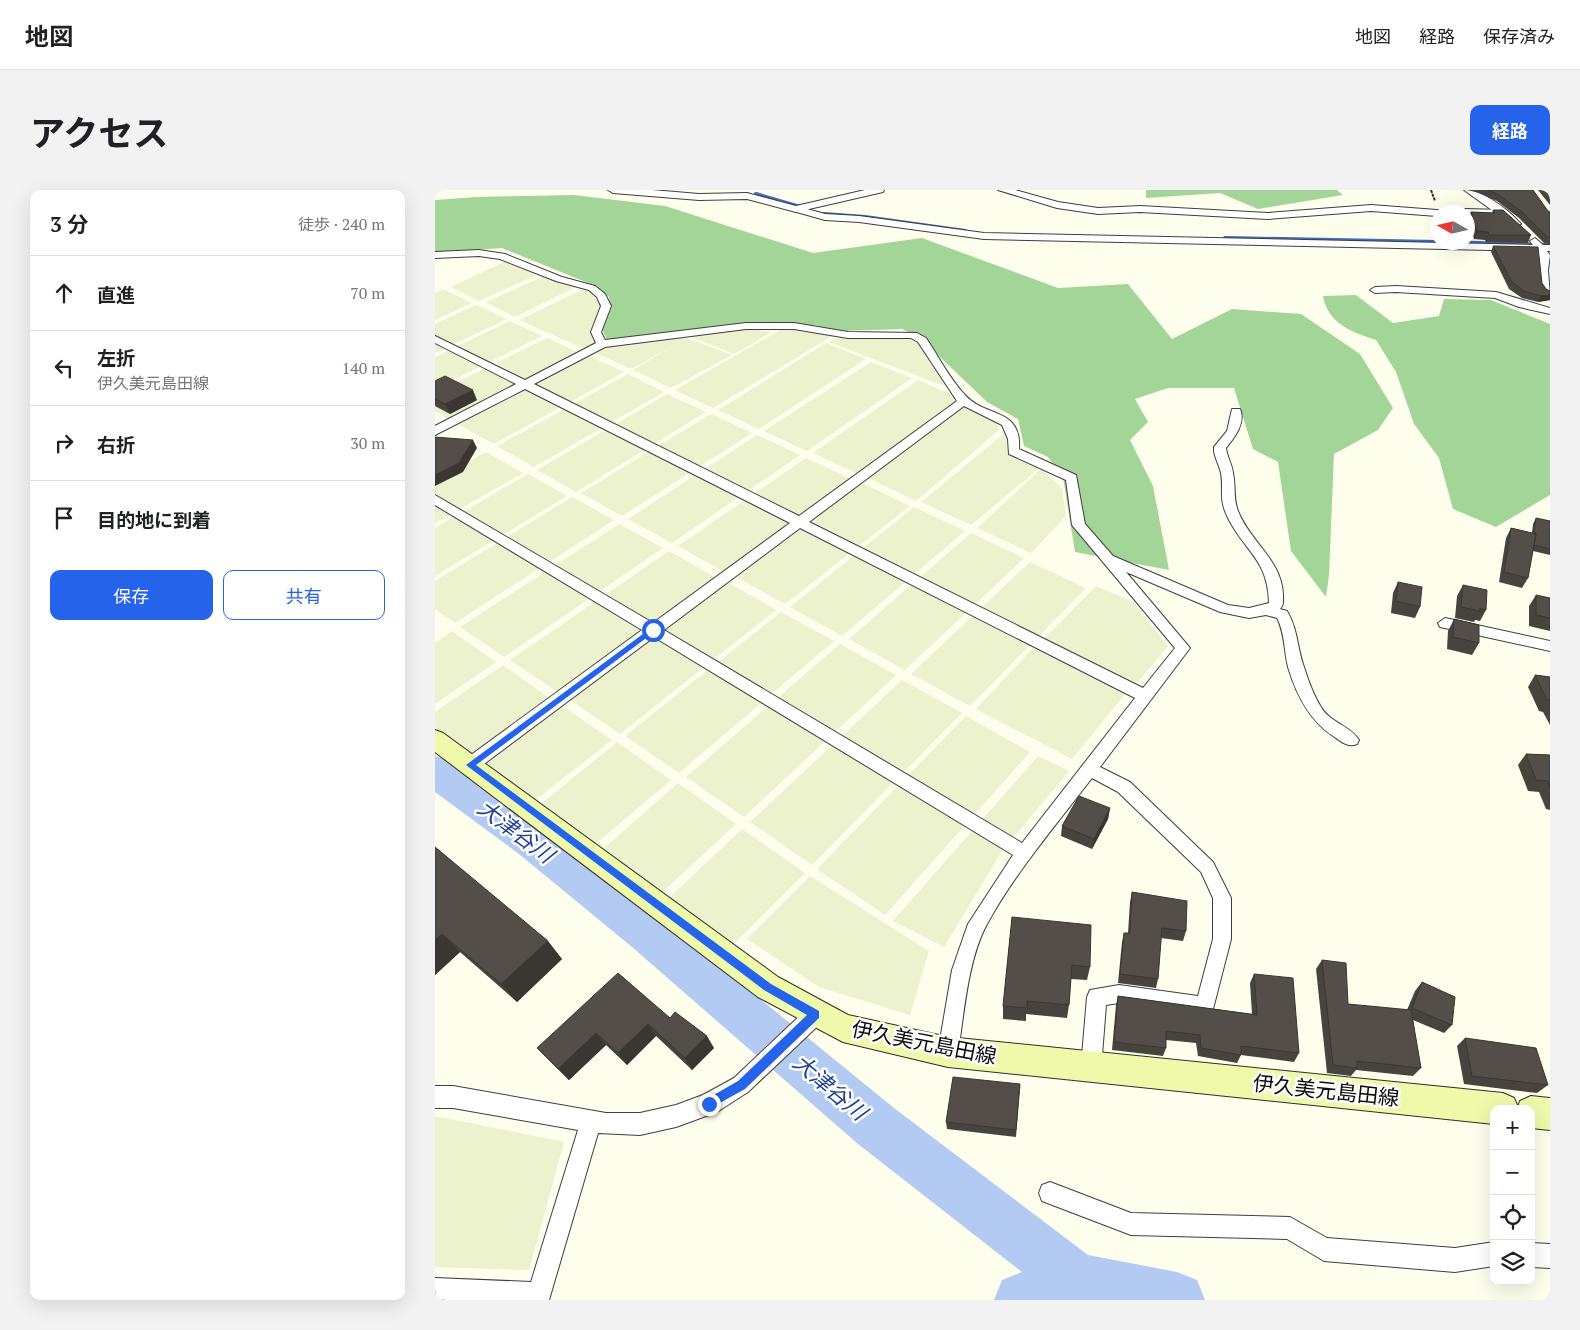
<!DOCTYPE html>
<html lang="ja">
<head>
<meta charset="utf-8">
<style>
	body { margin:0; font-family:"PT Serif","Noto Sans JP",serif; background:#f2f2f2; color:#202124 }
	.controls { position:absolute; right:15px; bottom:15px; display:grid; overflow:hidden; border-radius:10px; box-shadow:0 5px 20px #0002 }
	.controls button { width:45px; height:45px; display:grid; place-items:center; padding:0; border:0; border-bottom:1px solid #e0e0e0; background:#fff; color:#202124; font:25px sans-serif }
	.compass { position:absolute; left:995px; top:15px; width:45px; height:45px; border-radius:50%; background:#fff; box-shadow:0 5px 20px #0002; rotate:278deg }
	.stop { position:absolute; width:15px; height:15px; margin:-11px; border:4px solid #2563eb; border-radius:50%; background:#fff }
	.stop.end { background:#2563eb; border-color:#fff; box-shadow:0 1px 5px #0008 }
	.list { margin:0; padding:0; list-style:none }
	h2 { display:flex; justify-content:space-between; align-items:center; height:65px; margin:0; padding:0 20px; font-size:21px }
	h2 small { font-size:16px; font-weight:400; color:#757577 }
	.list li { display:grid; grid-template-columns:32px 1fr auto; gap:15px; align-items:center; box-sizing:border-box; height:75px; padding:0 20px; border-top:1px solid #e0e0e0 }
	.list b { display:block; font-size:19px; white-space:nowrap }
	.list p { margin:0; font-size:16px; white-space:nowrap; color:#757577 }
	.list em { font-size:16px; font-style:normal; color:#757577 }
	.actions { display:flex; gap:10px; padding:15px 20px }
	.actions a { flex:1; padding:11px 0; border:1px solid #2563eb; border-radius:10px; text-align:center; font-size:18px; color:#2563eb }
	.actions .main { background:#2563eb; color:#fff }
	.icon { flex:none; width:28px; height:28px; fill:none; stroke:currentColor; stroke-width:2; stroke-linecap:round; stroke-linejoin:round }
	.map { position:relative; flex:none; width:1115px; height:1110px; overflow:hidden; border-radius:10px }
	header { display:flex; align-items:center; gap:30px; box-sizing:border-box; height:70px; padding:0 25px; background:#fff; border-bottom:1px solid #e0e0e0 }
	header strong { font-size:24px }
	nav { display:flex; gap:28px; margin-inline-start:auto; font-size:18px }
	.intro { display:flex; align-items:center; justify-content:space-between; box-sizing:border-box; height:120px; padding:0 30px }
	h1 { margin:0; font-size:35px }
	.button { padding:12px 22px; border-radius:10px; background:#2563eb; color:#fff; font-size:18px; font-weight:700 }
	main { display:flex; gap:30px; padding:0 30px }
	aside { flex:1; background:#fff; border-radius:10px; box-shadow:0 5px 20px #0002 }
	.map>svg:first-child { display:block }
</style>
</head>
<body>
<header>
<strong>地図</strong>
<nav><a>地図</a><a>経路</a><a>保存済み</a></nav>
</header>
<div class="intro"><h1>アクセス</h1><a class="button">経路</a></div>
<main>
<aside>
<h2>3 分<small>徒歩 · 240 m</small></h2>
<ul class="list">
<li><svg class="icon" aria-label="ahead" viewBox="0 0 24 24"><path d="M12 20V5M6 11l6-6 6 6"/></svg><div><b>直進</b></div><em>70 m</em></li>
<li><svg class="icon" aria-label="left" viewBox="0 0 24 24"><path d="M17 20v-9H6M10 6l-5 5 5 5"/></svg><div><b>左折</b><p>伊久美元島田線</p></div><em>140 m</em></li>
<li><svg class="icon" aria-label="right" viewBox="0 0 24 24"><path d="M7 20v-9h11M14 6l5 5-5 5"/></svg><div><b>右折</b></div><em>30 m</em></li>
<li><svg class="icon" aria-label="arrive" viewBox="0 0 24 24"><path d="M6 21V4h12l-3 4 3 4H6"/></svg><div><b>目的地に到着</b></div></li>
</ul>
<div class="actions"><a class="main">保存</a><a>共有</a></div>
</aside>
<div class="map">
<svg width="1115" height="1110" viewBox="0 0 1115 1110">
	<rect width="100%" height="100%" fill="#fdfeeb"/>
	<path fill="#ebf2cd" d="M75,69L102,85L44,111L16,97Z
		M109,86L145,95L80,127L51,112Z
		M8,99L37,113L0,130V103Z
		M149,99L164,107L169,118L164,154L152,160L84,130Z
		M41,115L72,129L0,163V134Z
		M75,131L107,146L0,199V167Z
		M293,139H313L337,142L299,164L257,147Z
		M347,139L374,140L399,145L278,218L240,200Z
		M243,147L251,149L196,179L161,163L178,154Z
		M466,147L478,149L485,155L517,199L394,152L403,148Z
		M112,148L146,164L93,190L61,173Z
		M252,148L297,165L236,198L198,180Z
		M391,153L431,169L324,239L283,220Z
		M154,166L189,182L59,254L23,234Z
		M436,172L477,188L372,261L329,241Z
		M51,178L84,195L15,230L0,221V203Z
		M193,184L229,202L99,277L62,256Z
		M483,190L524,208L423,284L378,263Z
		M232,204L271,222L141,302L102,280Z
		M529,215L561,232L564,240L481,311L433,288Z
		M276,224L317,243L187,326L146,303Z
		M576,238L578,261L608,275L536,335L486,312Z
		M322,245L365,265L237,353L193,329Z
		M51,262L88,283L0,333V290Z
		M371,268L416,289L289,382L243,356Z
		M606,279L627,298L631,326L596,363L542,338Z
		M93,284L132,306L0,386V338Z
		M427,293L475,316L350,414L301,387Z
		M137,307L179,330L20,433L0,419V391Z
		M479,317L530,341L407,446L355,417Z
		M184,334L228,358L69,467L25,437Z
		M536,343L589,368L470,480L414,449Z
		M234,361L280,387L123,502L75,470Z
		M595,372L651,398L535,516L476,484Z
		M292,392L341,420L185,544L134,509Z
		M661,396L698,412L733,456L702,493L609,449Z
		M346,422L399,451L244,583L190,546Z
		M17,441L61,472L0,514V453Z
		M405,454L461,485L309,627L251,587Z
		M598,458L691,503L637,569L541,519Z
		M68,475L114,508L35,566L0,537V522Z
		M467,490L527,523L377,675L315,632Z
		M126,515L177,550L98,612L50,572Z
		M531,526L595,562L450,725L382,679Z
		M182,552L236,590L158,656L106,614Z
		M603,566L634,581L567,661L509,757L458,731Z
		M243,593L301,634L224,705L167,660Z
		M307,639L370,683L293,760L232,710Z
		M375,686L494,761L475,825L384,797L312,749Z
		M0,926L129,952L94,1080L0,1077Z"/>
	<path fill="#a3d598" d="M711,0H902L908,5L823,19L785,3L711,8Z
		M139,5L230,16L378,63L487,48L623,98L693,94L737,149L797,119L866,124L925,164L958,218L943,240L899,264L894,385L891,407L856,361L843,272L818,259L799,198H733L700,209L713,232L695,250L718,296L734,380L640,362L628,287L613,267L589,256L583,229L552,212L483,146L467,139L404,141L379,135L296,134L173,152L167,139L175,116L174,107L158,95L67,58L0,63V10L41,7Z
		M921,105L958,133L1004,126L1009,109L1056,110L1115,134V305L1061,337L1018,319L1004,268L979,234L961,182L941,150C917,142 893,134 888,106Z"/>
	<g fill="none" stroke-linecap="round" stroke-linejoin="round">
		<path stroke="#3f6cc4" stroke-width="4" d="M321,4L372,19
			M389,24L430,27L530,41
			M790,48L1002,52
			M1005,52L1115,55"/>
		<path fill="#b3caf2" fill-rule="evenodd" d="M0,566L14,570L112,640L227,729L459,918L653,1065L742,1082L762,1090L770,1110H559L567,1090L587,1082L423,954L197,757L84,664L0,602Z"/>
		<defs>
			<path id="minor" d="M1029,0C1048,0 1074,20 1086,34L1079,36Z
				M361,16L390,24L424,26L549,43L1098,55L1095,51L1100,48L1108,55H1115V61H1112L1115,65L1113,80L1115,107C1095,100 1110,72 1102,61L549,49L424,32L390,30L358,21L357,19Z
				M44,60L70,64L127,87L160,96L170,104L176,116L166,142L170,150L311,133H359L413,142L482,143L491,148C504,167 514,188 530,205C550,228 587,217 584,259L641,285L650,334L678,366L793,415L814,418L834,413C833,369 810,362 793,328C783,308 789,300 786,283C784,275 780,268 779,261V257L792,241L797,219H805C811,233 800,247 791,258C792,267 797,274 798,283C801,297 798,308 803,321C815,352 847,370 848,405C848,411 849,415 845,419L852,421C863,439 862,458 869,477C873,490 879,506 886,517C894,532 916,536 924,550L922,554C912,558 906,551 898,546C874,530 861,504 853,477C849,461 850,443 842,428L831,425L814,428L785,422L691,382L755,458L665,577L695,592L778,672L796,708V749L777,823L770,825L684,813L671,815L666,878L663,885L656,888L649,885L646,878L652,807L655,800L684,795L763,806L778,749V708L766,682L683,602L657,588C621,635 579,684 551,736C533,770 529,824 523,862L520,869L513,872L506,869L503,862L517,780L533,734L578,665L219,447L41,580L35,582L29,580L27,575L29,570L207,440L0,315V305L218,433L355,333L90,199L0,245V236L81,194L0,153V146L90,190L161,153L156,142L166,116L162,107L154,100L121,91L65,69L44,66L0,68V62ZM311,139H359L413,148H476L483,152L522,211L364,326L99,194L170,157ZM529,216L567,235L573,249L574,264L631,290L637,335L740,458L708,498L374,332ZM365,338L700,508L587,653L229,440Z
				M961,96L1061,102L1115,118V124L1084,117L1060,108L961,102L940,103L935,100L940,97Z
				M1010,428L1115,451V461L1005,437L1003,433Z
				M380,815L387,818L390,825L387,832L313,902L282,922L241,937L205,945L163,943L114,1110H0V1088L96,1092L143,940L18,918H0V896H18L171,923H205L241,915L268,905L299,888L373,818Z
				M615,992L696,1023L855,1027L892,1048L1020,1058L1059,1052V1076L1020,1082L889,1071L852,1049L696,1045L607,1011L604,1003L607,995Z
				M1096,1053L1115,1054V1078L1096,1077Z"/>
			<path id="tertiary" d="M173,0H217L264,4L312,3L361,16L430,0H449L448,2L361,22L312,9L264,10L178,3Z
				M563,0H580L623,12L663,18L705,16L833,23L936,15L1002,20L1007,22H1002V26L936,21L833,29L705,22L663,24L622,18Z
				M1030,19L1069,20L1074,23L1069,26L1032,25V22H1025Z"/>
			<path id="secondary" d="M0,540L8,543L343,787L413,825L513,847L1068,903L1079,908L1083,917L1085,911L1096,906L1115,908V940L1096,938V919H1059V934L513,877L408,852L323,807L0,562Z"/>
		</defs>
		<use href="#minor" stroke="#3e3e3e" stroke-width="2"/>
		<use href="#tertiary" stroke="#3e3e3e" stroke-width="2"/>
		<use href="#secondary" stroke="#2d2d2d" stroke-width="2"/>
		<path stroke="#2d2d2d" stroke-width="2" stroke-dasharray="3 1" stroke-linecap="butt" d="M996,0L1000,11"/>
		<use href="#minor" fill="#fff" fill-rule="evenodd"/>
		<use href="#tertiary" fill="#fff" fill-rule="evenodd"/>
		<use href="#secondary" fill="#eefaaa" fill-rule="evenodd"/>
	</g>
	<path fill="#47443e" d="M1037,0H1098L1113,21L1115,22V54L1109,53L1084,28L1062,11Z
		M1103,0H1115V15Z
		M1058,20L1096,45L1093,53L1051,52L1050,50L1039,49L1033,29L1036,22L1057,23Z
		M1058,56L1107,93L1111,99L1115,101V110L1103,112L1087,108L1074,99L1056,62Z
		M0,191L42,210L15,224L0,216Z
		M1101,328L1115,331V365L1098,361L1093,388L1087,398L1064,392L1071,348L1076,338L1097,343L1098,334Z
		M963,392L985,417L980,428L956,423L958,403Z
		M1028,395L1051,420L1045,431L1040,430L1039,432L1020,428L1022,406Z
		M1101,405L1115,408V441L1094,436V416Z
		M1019,429L1044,453L1037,465L1012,459L1013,441Z
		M1100,485L1115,487V535L1108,522L1104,521L1093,497Z
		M1091,564L1115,565V620L1111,619L1104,602L1093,601L1083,575Z
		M675,618L673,629L657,659L626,646L627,636Z
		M0,657L127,769L82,812L25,762L0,785Z
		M697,702L751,741L748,751L726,748L723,789L721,798L683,793L687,752L689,743H693L695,712Z
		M577,727L655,777L652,790L636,789L634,815L632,828L591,824V831L568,829V816Z
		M887,770L913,814L972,820L980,801L987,792L1017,835L1009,843L978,830L986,878L978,886L921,880L916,886L892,883L881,779Z
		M819,784L864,863L859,872L806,865L802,873L763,866L761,853L731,850V858L728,866L677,860L681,815L683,806L817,824L815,793Z
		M235,828L279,858L257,880L221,846L192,875L171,855L134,890L102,858Z
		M1030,848L1113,895L1102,903L1029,894L1022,856Z
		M585,894L581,947L512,939L511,932Z"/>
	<path fill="#3a3732" d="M1115,105V110L1103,112L1106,106Z
		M38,200L42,210L15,224L10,214Z
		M38,250L42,258L28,282L0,296V285Z
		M675,618L673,629L657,659L659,649Z
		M7,744L25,762L0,785V750Z
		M113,751L127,769L82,812L66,794Z
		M213,834L221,846L192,875L183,863Z
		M161,843L171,855L134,890L123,879Z
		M272,846L279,858L257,880L250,868Z"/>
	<path fill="#534f48" stroke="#3a3732" d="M1053,0H1098L1113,21L1115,22V47H1112L1087,22L1064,5Z
		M1110,0H1115V6Z
		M1058,20H1068L1096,45H1054L1053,42L1042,41L1036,22L1060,23Z
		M1058,56L1103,57L1107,93L1111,99L1115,101V105L1106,106L1089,101L1077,92Z
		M10,186L38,200L10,214L0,209V191Z
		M0,247L38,250L24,273L0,285Z
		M1101,328L1115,331V359L1099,355L1101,344L1099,343Z
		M1076,338L1101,344L1093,388L1069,382Z
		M963,392L987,397L985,417L961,411Z
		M1028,395L1052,400L1051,420L1045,418V421L1026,417Z
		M1101,405L1115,408V428L1101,425Z
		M1019,429L1044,435V453L1018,447Z
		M1100,485L1115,487V510H1112Z
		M1091,564L1115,565V597L1113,591L1101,590Z
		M644,606L675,618L659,649L627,636Z
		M0,657L113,751L66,794L7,744L0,750Z
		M697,702L752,711L751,741L727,738L723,789L685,784L689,743H695Z
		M577,727L656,735L655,777L637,775L634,815L592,811V818L568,816Z
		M887,770L911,773L913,814L976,820L986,878L922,871V878L898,875Z
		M183,783L235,828L240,822L272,846L250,868L213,834L183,863L161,843L123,879L102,858Z
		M819,784L858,788L864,863L806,856V865L766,858L765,845L731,841V858L679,852L683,806L822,825Z
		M987,792L1020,807L1017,835L977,818Z
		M1030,848L1101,858L1113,895L1037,886Z
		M518,887L585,894L581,940L511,932Z"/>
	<path fill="#2563eb" d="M216,438L222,440L41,575L336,794L384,821V828L310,899L274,919L270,918V910L303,891L372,825L329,800L31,575Z"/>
	<g text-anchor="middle" stroke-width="5" stroke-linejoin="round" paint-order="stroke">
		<g font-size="21" fill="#0b0b0b" stroke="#fff">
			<text transform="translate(489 853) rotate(11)" y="7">伊久美元島田線</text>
			<text transform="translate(891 901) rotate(6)" y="7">伊久美元島田線</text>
		</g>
		<g font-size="22" font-style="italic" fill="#1e4294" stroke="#fff">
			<text transform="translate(81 641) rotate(37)" y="8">大津谷川</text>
			<text transform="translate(395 897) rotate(40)" y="8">大津谷川</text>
		</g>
	</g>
</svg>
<div class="controls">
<button>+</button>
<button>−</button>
<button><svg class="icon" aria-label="locate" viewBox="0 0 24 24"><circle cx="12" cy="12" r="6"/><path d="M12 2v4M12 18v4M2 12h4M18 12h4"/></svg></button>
<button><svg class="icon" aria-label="layers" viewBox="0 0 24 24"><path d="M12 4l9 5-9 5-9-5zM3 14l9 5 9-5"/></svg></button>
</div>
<svg class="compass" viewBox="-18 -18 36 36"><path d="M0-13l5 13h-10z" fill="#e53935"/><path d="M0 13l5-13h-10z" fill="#757577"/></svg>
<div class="stop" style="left:218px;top:440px"></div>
<div class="stop end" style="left:274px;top:914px"></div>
</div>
</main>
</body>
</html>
